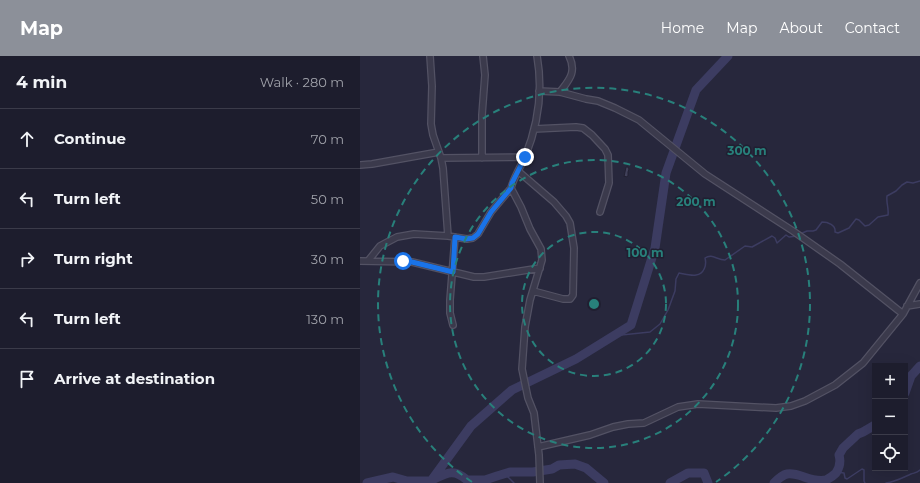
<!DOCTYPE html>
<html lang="en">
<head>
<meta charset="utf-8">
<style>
	body { margin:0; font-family:Montserrat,sans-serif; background:#2a2a39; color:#f1f3f6 }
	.controls { position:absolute; right:12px; bottom:12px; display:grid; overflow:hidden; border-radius:0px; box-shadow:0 4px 16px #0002 }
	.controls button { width:36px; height:36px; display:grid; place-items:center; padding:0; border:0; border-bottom:1px solid #3b3b49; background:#1d1d2d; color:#f1f3f6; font:20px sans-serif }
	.stop { position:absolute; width:12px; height:12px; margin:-9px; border:3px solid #1a73e8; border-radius:50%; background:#fff }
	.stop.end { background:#1a73e8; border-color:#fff; box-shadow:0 1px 4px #0008 }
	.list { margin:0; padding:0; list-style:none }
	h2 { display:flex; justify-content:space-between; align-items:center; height:52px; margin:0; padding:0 16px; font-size:17px }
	h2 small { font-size:13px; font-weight:400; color:#a0a2aa }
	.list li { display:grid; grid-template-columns:26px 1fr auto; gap:12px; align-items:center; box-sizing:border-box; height:60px; padding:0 16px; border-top:1px solid #3b3b49 }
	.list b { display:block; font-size:15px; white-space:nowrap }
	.list em { font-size:13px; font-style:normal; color:#a0a2aa }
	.icon { flex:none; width:22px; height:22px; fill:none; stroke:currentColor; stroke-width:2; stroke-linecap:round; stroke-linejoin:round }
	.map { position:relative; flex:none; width:560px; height:427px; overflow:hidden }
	header { display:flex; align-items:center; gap:24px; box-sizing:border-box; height:56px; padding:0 20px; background:#8c9099; color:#fff }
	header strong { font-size:19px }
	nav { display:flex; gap:22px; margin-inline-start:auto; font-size:14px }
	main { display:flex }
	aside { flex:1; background:#1d1d2d }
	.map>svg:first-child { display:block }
</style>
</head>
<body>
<header>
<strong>Map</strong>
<nav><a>Home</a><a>Map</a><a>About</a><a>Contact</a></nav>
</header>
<main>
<aside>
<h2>4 min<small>Walk · 280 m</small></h2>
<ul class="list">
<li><svg class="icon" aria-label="ahead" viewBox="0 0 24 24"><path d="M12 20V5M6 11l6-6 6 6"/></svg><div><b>Continue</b></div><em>70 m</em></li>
<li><svg class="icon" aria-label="left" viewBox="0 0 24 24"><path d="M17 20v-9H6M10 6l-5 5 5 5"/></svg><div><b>Turn left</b></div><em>50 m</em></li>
<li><svg class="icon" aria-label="right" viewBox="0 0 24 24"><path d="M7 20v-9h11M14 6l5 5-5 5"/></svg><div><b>Turn right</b></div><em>30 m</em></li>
<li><svg class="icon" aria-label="left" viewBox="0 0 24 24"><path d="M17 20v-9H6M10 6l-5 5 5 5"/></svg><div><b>Turn left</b></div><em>130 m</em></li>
<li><svg class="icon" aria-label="arrive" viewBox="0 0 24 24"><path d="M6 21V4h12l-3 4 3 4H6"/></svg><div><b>Arrive at destination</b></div></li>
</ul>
</aside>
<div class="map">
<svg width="560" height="427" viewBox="0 0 560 427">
	<rect width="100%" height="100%" fill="#27273c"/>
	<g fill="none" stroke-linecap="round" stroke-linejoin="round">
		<path stroke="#3c3c61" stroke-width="1.5" d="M440,178L447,175H453L456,174L462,166C468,166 476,169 475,176L478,177L489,172L496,163L499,164L505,170L509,169L518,161L528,159C529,152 526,147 527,140L536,135L542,129L547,126L553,127L560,125
			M252,280L290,276L300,268L308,254L315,235L316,223L319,217C324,218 332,220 336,219C344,218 347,209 345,202C352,197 357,204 365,204L385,190L392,191L412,180L415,182L417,187L426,179L429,181L437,180
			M476,416L484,417L485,422L487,423L502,413L504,414V425L505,427
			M144,418L149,422L154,427
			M526,427C535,426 542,422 551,418C554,417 557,417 560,414"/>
		<path stroke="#3c3c61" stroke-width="9" d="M545,337L551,320L560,310
			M72,424C87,417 93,412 107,424H125L137,420L150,416H173L192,413L199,409L215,408L226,412L244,427
			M7,427L33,421L47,425H71L111,370L152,334L216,303L271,269L295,192L306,117L336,34L368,0
			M310,427L328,417H344L348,427
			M414,427C417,424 422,419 427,418C440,416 450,427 466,424C470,422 473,420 476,417C480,411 481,406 479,399L483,392L498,378L503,376L515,369"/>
	</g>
	<path fill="#41415a" stroke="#222133" d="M266,111H268L269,113L268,116V120L266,121L265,120L264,121Z"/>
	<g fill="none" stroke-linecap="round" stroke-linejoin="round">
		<defs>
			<path id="minor" d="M70,0L72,30L71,68L73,79L81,102L83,112L88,180
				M177,0C183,34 178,69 165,101C160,112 154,121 151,132L161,151L170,173L181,193L182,204L170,244L165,271L162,313L168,342L174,357L179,399L180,427
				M179,35L200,36L226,43L238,45L255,52L279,64L345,118L433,175L480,208L543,258
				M200,36C209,24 217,16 209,0
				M174,73L216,71L223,72L232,79L245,93L248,99L249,127L240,156
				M81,102L165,101
				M122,102V59L125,19L123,0
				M0,109L12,108L79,96
				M158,115L194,146L206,160L210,167L214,192L213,239L210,243H203L173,235
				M0,205L52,206L114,221H124L180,212
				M8,205L20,190L37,181L54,178L88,180L107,183L113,182L118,178L131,156L151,132
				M547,250L560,248
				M93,269L90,257V244L95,181
				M178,391L230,379L253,371L268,368L284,367L318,351L338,348L416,352L431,350L445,345L475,329L503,307L543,258L560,227"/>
		</defs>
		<use href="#minor" stroke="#535264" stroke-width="8"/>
		<use href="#minor" stroke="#3b3a4c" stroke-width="5.5"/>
	</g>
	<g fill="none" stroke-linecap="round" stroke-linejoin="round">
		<path stroke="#1a73e8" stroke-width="5" d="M43,205L52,206L93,216L95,181L106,183L113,182L118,178L131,156L151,132L152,127L165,101"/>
	</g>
	<g fill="none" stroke="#28807b" stroke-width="2" stroke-dasharray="7 5">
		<circle cx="234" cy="248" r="72"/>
		<circle cx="234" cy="248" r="144"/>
		<path d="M112 426A216 216 0 1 1 356 426"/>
	</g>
	<circle cx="234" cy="248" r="6" fill="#28807b" stroke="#201f31" stroke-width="2"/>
	<g font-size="12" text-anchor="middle" font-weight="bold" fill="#28807b" stroke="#201f31" stroke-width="3" stroke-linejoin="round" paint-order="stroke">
		<text x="387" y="99">300 m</text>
		<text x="336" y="150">200 m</text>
		<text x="285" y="201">100 m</text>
	</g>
</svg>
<div class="controls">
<button>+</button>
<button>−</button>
<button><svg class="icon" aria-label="locate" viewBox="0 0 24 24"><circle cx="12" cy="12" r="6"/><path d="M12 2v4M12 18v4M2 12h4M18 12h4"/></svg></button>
</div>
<div class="stop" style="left:43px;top:205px"></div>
<div class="stop end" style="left:165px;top:101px"></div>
</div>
</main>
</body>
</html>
